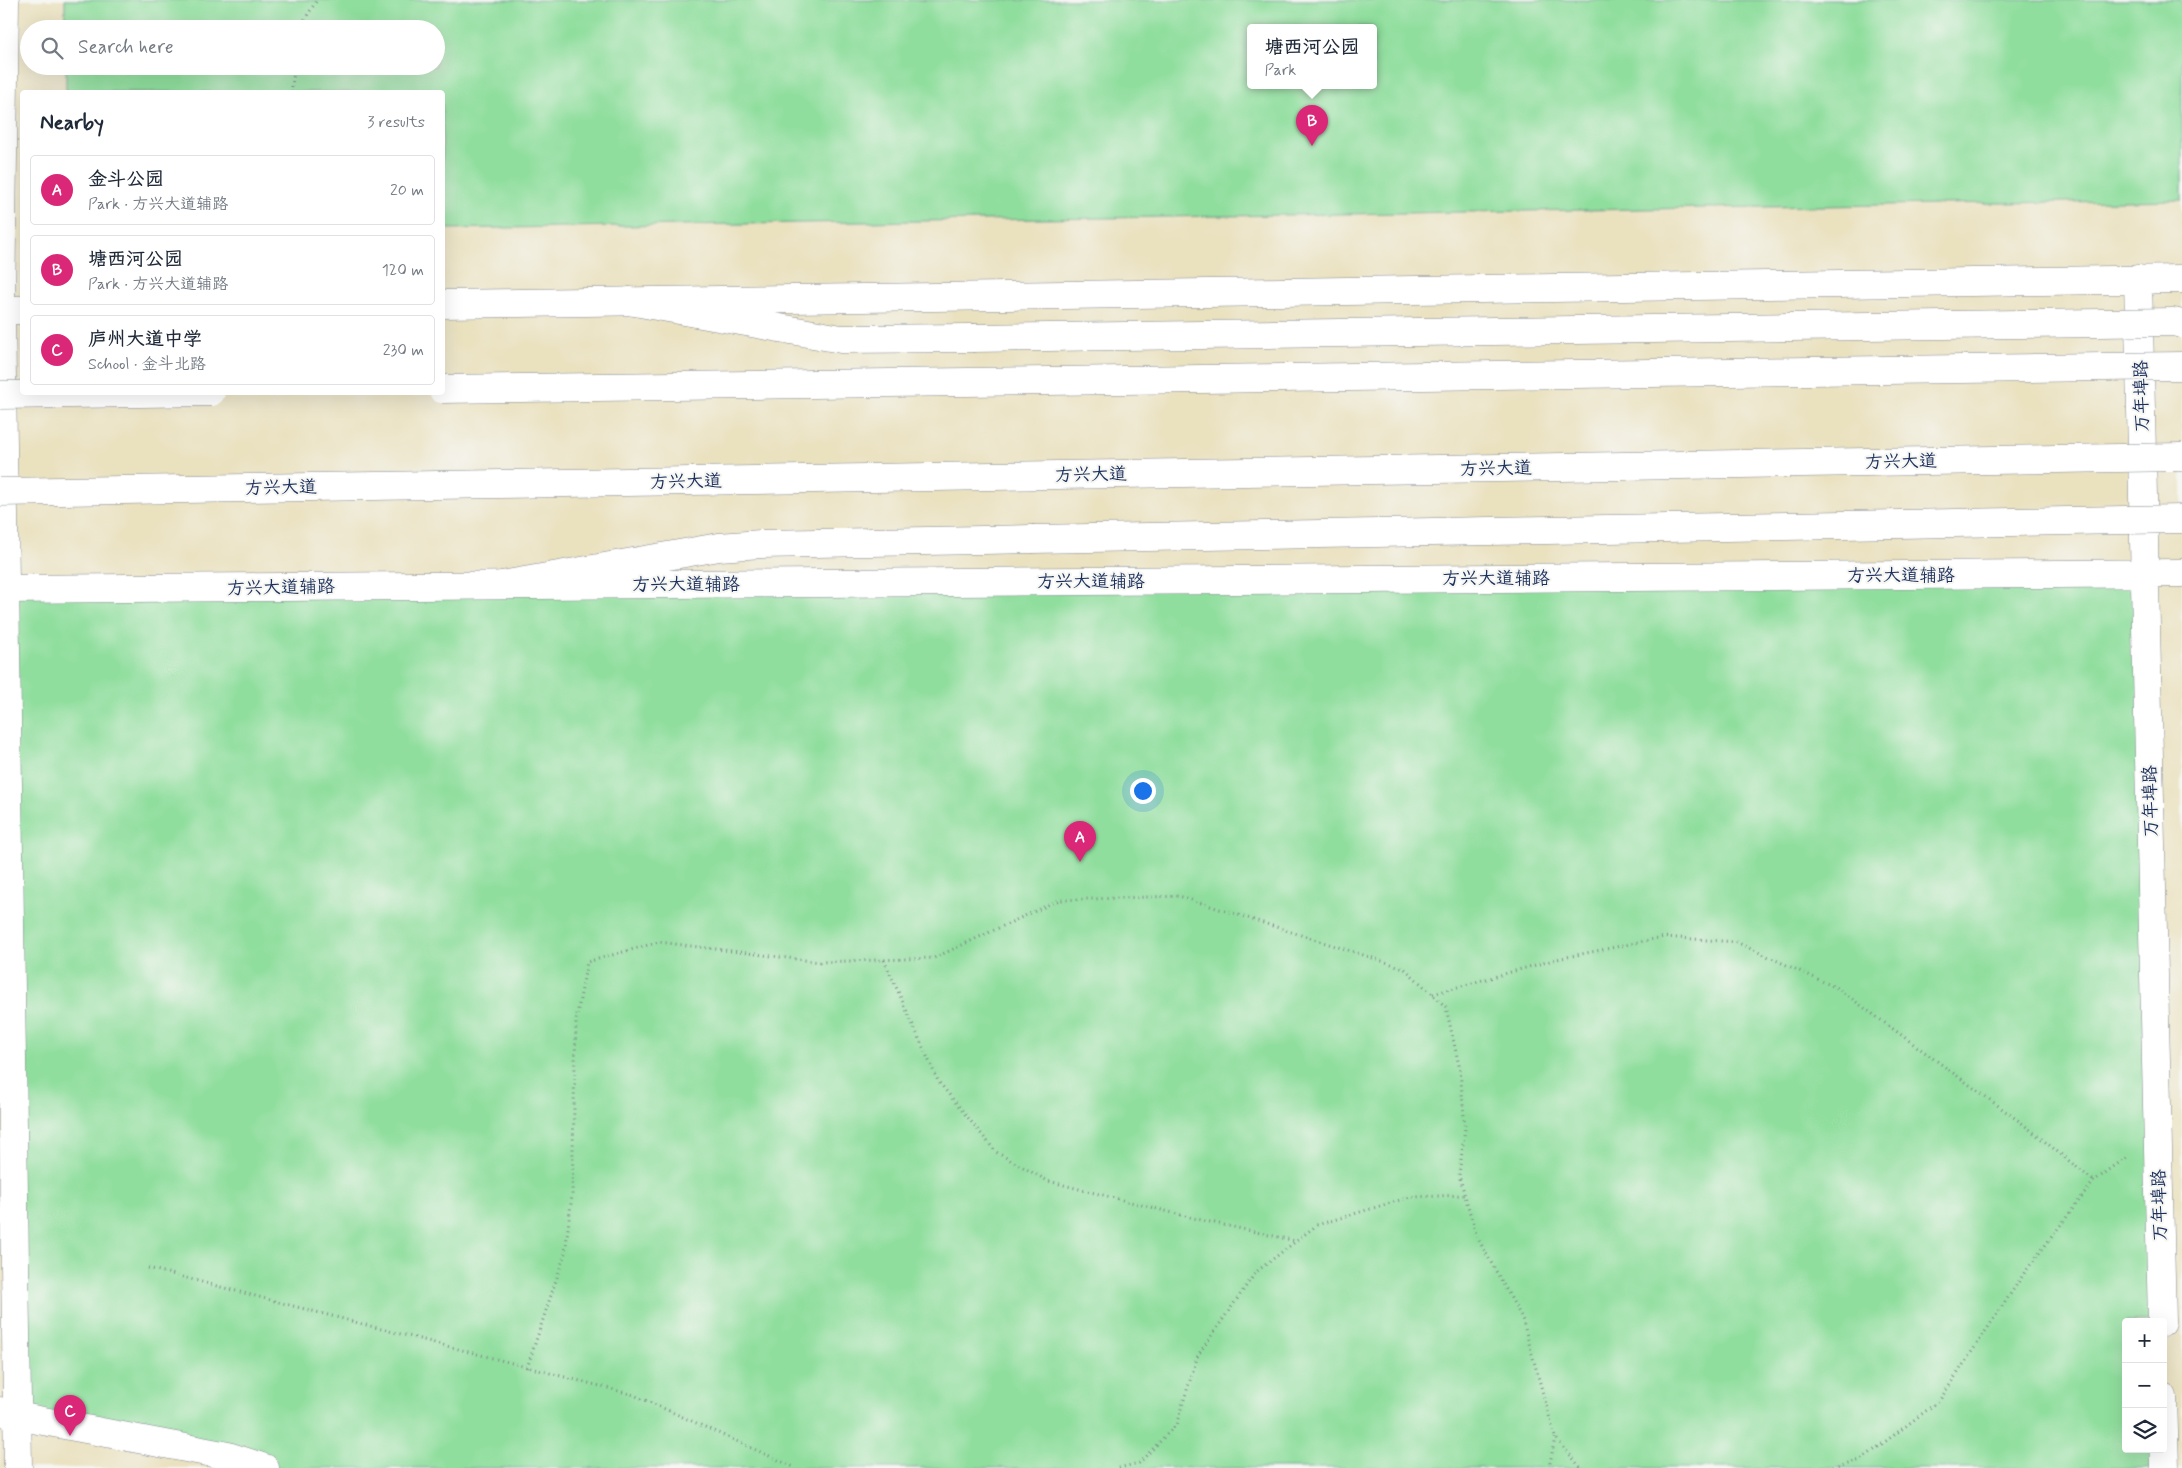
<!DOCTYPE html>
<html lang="en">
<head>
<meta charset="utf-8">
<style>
	body { margin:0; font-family:Mynerve,"LXGW WenKai TC",sans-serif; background:#f2f2f3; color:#1f2937 }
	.controls { position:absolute; right:15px; bottom:15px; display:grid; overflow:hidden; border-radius:5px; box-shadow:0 5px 20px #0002 }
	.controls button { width:45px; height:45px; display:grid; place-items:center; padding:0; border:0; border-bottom:1px solid #e0e1e3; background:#fff; color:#1f2937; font:25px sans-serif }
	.you { position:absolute; left:1142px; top:790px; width:18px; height:18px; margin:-12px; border:4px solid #fff; border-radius:50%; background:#1a73e8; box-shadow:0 0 0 8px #1a73e833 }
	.badge { display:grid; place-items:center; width:32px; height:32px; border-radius:50%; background:#db2777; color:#fff; font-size:16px; font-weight:700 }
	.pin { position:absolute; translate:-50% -41px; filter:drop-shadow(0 1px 2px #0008) }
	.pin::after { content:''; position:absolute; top:26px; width:18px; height:15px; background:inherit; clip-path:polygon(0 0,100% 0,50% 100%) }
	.popup { position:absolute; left:1247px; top:24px; width:130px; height:65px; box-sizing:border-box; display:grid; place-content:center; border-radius:5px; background:#fff; filter:drop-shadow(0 1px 4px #0005); font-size:16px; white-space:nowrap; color:#747a83 }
	.popup b { font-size:19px; color:#1f2937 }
	.popup::after { content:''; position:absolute; left:50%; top:100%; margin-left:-10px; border:10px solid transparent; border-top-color:#fff }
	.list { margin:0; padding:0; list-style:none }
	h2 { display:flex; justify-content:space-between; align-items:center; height:65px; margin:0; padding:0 20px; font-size:21px }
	h2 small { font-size:16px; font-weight:400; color:#747a83 }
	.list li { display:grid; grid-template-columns:32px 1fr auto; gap:15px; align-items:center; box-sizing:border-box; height:70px; margin:0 10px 10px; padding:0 10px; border:1px solid #e0e1e3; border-radius:5px }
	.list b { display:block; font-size:19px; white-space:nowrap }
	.list p { margin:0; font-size:16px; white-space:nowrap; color:#747a83 }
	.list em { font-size:16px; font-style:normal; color:#747a83 }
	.icon { flex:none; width:28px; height:28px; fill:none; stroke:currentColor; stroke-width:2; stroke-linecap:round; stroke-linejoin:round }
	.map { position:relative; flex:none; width:2182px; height:1468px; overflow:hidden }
	.search { position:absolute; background:#fff; box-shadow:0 5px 20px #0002; left:20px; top:20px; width:425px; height:55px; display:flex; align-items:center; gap:12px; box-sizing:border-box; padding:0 18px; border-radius:28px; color:#747a83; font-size:19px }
	.panel { position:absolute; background:#fff; box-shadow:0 5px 20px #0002; left:20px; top:90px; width:425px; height:305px; border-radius:5px }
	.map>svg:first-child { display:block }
</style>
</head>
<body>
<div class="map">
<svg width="2182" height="1468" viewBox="0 0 2182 1468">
	<rect width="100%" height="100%" fill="#f6f6f2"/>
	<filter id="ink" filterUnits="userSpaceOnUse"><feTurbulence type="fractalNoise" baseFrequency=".02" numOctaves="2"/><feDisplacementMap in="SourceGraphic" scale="10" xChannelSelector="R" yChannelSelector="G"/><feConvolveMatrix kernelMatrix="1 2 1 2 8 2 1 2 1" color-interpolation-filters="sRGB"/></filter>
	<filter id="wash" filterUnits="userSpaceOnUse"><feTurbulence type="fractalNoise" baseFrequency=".0096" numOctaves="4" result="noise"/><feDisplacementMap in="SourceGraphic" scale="20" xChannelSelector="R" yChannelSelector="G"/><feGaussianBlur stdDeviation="1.12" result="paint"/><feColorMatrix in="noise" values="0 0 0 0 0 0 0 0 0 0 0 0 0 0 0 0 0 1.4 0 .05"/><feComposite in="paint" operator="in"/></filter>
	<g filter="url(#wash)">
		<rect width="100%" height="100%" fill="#eae1bf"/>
		<path fill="#8fde9d" stroke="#55867e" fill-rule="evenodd" d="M65,0H2182V200L443,229L442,92H66V66H436V29H65ZM1251,27H1373V85H1251Z
			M2145,573L2162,1322H2126V1449H2163L2165,1468H265L17,1416L5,589Z"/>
	</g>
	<g filter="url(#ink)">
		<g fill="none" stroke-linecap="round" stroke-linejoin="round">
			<defs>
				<path id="tertiary" d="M2138,279L2162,1322
					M442,304L2182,279
					M0,310H22
					M0,589L2182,573
					M2163,1397L2165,1468
					M0,1411L17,1416L228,1456L265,1468"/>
				<path id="primary" d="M5,0L1,310L18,1468"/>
				<path id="trunk" d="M629,301L841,339L972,338
					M502,585L719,547L761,544L1032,539"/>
			</defs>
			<use href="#tertiary" stroke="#82888e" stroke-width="29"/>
			<use href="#primary" stroke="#82888e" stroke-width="29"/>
			<use href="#trunk" stroke="#82888e" stroke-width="29"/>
			<path stroke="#82888e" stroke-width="3" stroke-dasharray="1 4" stroke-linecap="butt" d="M302,29L303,22L317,0
				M291,92L295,66
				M884,960L938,1081L996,1152L1048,1181L1197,1219L1296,1241
				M1433,994L1557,959L1664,937L1736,942L1837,988L2023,1124L2094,1181
				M148,1268L634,1395L796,1468
				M527,1368L565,1253L572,1195L576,1020L587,962L659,942L820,962L934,958L1059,900L1179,896L1404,968L1446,1007L1460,1070L1465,1128L1459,1175L1477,1237L1522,1318L1555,1437L1581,1468
				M1119,1468L1139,1463L1176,1425L1198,1355L1256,1272L1317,1225L1410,1197L1465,1195
				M1549,1468L1555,1438
				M1828,1468L1861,1460L1939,1401L2025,1272L2094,1181L2127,1157"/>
			<use href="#tertiary" stroke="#fff" stroke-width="28"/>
			<use href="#primary" stroke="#fff" stroke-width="28"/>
			<use href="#trunk" stroke="#fff" stroke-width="28"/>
			<defs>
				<path id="trunk-bridge" d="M972,338L2174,322L2182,324
					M442,389L2182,366
					M0,395L211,392
					M0,492L2182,457
					M1032,539L2182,519"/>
			</defs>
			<use href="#trunk-bridge" stroke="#82888e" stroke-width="29" stroke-linecap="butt"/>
			<use href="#trunk-bridge" stroke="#fff" stroke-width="28"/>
		</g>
	</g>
	<g text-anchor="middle" stroke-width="4" stroke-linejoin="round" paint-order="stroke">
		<g font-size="18" fill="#1b2f5e" stroke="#f6f6f2">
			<text transform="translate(2141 396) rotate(-91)" y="6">万年埠路</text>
			<text transform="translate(1901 461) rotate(-1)" y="6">方兴大道</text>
			<text transform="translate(1496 468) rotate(-1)" y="6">方兴大道</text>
			<text transform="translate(1091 474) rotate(-1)" y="6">方兴大道</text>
			<text transform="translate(686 481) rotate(-1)" y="6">方兴大道</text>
			<text transform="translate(281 487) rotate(-1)" y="6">方兴大道</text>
			<text x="1901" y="581">方兴大道辅路</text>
			<text x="1496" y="584">方兴大道辅路</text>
			<text x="1091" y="587">方兴大道辅路</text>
			<text x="686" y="590">方兴大道辅路</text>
			<text transform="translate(281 587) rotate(-1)" y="6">方兴大道辅路</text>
			<text transform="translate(2150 801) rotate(-91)" y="6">万年埠路</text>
			<text transform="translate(2159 1205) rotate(-91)" y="6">万年埠路</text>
		</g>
	</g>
</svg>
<div class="controls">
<button>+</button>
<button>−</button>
<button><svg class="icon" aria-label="layers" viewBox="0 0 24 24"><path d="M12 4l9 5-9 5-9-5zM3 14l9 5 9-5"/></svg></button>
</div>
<div class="you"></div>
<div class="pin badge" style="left:1080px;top:862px">A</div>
<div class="pin badge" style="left:1312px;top:146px">B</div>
<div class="popup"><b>塘西河公园</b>Park</div>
<div class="pin badge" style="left:70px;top:1436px">C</div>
<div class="search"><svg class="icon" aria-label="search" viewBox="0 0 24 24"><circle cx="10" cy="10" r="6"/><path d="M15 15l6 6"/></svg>Search here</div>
<section class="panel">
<h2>Nearby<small>3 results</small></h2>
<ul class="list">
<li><span class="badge">A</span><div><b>金斗公园</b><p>Park · 方兴大道辅路</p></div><em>20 m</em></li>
<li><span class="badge">B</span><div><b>塘西河公园</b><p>Park · 方兴大道辅路</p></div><em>120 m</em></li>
<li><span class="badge">C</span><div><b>庐州大道中学</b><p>School · 金斗北路</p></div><em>230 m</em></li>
</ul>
</section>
</div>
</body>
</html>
